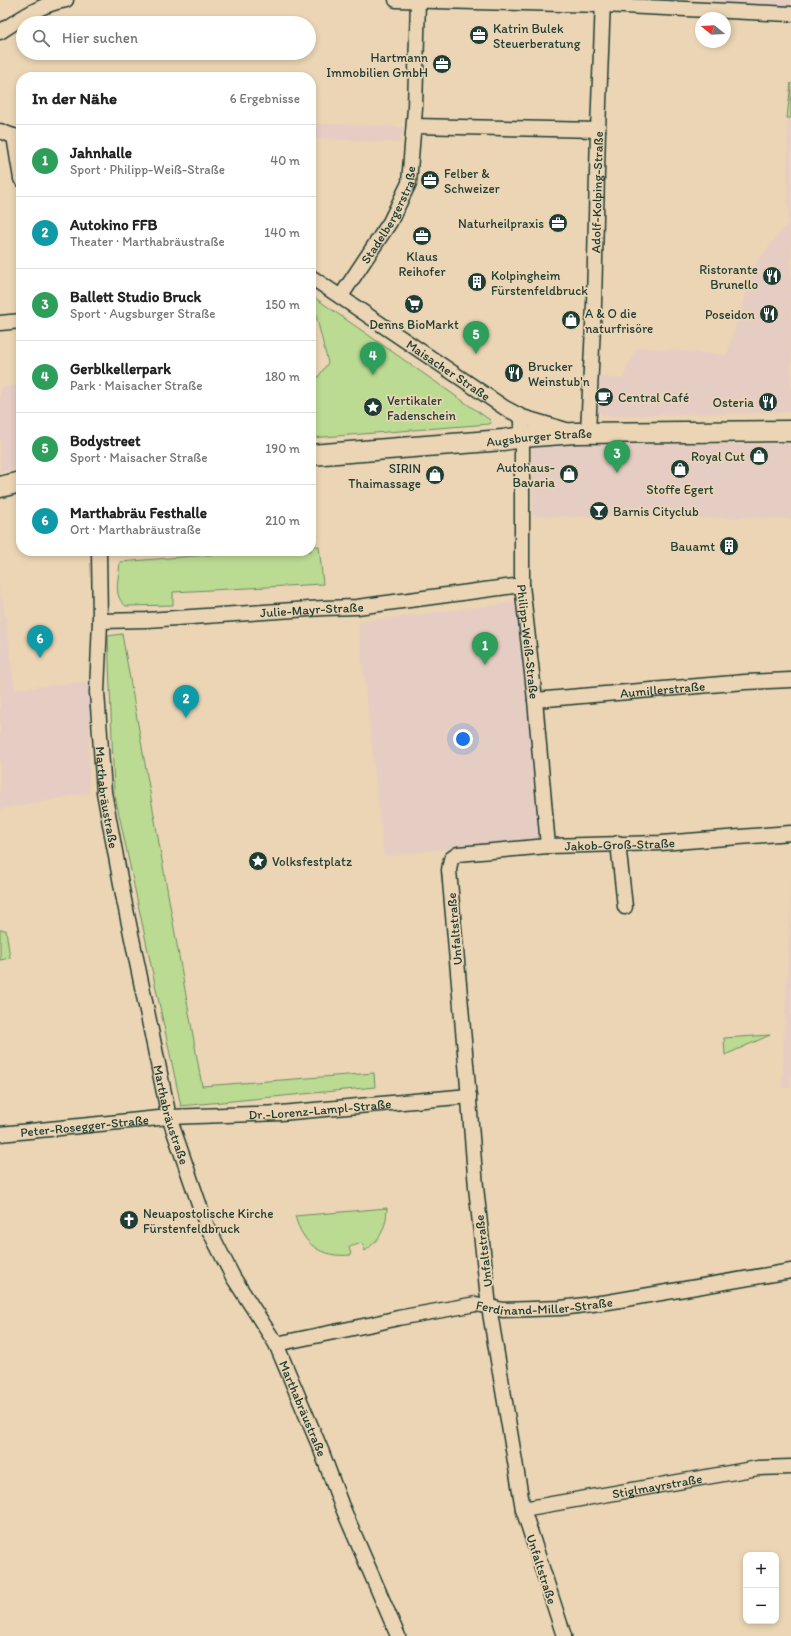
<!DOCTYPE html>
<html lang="de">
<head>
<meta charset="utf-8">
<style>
	body { margin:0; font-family:Itim,sans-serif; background:#f6f6f6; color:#222 }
	.controls { position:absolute; right:12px; bottom:12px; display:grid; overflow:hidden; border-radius:8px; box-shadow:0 2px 6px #0003 }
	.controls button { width:36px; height:36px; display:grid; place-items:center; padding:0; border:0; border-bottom:1px solid #e0e0e0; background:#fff; color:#222; font:20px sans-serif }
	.compass { position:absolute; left:695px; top:12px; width:36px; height:36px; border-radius:50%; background:#fff; box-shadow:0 2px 6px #0003; rotate:288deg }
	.you { position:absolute; left:463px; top:739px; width:14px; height:14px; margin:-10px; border:3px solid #fff; border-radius:50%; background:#1a73e8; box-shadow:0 0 0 6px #1a73e833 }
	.badge { display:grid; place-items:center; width:26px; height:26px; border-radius:50%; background:#1f3d34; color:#fff; font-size:13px; font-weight:700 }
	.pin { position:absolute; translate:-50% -33px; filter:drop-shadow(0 1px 2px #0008) }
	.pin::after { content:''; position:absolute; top:21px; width:14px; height:12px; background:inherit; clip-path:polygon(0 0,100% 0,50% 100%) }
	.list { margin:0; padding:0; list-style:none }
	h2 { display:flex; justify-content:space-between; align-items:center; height:52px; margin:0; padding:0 16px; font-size:17px }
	h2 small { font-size:13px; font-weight:400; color:#767676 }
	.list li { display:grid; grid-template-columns:26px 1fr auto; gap:12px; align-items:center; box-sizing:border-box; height:72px; padding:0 16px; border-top:1px solid #e0e0e0 }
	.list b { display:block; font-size:15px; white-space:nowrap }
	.list p { margin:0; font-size:13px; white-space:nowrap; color:#767676 }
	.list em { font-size:13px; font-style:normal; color:#767676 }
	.icon { flex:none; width:22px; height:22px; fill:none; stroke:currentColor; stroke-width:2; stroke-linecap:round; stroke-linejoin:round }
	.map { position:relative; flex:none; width:791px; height:1636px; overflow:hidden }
	.search { position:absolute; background:#fff; box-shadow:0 2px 6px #0003; left:16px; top:16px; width:300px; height:44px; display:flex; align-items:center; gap:10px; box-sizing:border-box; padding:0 14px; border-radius:22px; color:#767676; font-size:15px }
	.panel { position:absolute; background:#fff; box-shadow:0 2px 6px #0003; left:16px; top:72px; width:300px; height:484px; border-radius:16px }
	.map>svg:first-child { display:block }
</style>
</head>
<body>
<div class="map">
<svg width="791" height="1636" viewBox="0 0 791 1636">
	<rect width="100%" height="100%" fill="#ebd5b4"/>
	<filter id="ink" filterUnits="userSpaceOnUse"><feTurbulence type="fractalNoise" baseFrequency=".025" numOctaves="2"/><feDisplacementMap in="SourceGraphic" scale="8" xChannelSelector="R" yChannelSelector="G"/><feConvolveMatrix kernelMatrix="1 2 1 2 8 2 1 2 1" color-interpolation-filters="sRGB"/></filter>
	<g filter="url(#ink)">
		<path fill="#e6cdc3" d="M685,0H791V9L685,5Z
			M791,80V412L605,416L594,408L595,376L622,379L637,347L727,355L754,265L788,223L787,118Z
			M311,123L402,127L401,143L311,138Z
			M21,384V468L0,472V388Z
			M532,444H791V519L744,517L712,518L533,516Z
			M0,581L15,689L90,681L89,793L0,809Z
			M518,602L543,838L384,856L358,622Z
			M791,880V1088H782Z"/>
		<path fill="#bbda92" stroke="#6d8c63" d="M791,83V118H787Z
			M311,295L490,420L491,423L489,424L311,438V387L328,363Z
			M311,546H319L323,584L173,592V605L126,606C112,596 119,578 120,562L255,551H311Z
			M122,634L202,1086L374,1073L375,1087L181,1106L114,791L108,636Z
			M0,930H6L10,958L0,960Z
			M770,1035L725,1055L724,1038Z
			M387,1208C386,1229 381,1238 365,1251L362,1243L349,1247L351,1255C320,1258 303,1244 295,1216Z"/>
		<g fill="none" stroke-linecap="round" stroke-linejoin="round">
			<defs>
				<g id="street">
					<path d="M396,0L603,5L791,14"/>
					<path d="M0,32C21,18 41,4 66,0"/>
					<path d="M414,126L598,130"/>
					<path d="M0,131L21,139"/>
					<path d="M14,136L21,179"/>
					<path id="s1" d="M311,277L505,408L522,417L566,430"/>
					<path id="s2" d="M341,296L390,222L409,183L415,108L418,0"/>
					<path d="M0,323L21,321"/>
					<path id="s3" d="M522,417V585L535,700L548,846"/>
					<path id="s4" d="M588,433L594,304L598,130L603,0"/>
					<path id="s5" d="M99,551L100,621L97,692L104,792L124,900L169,1117L206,1224L233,1277L276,1344L321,1450L341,1504L398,1636"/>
					<path id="s6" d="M100,621L147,620L324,608L357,607L522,585"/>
					<path id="s7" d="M535,700L745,682L791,680"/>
					<path d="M618,843L625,907"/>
					<path id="s8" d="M0,1134L169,1117L281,1113L469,1096"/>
					<path id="s9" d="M276,1344L373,1324L398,1318L476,1304L503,1310L561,1308L608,1302L791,1271"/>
					<path id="s10" d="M523,1509L758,1468L791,1467"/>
					<path id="s11" d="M564,1636L523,1509L489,1307L476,1187L467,1075L449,870L451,859L458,854L548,846L661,843L791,833"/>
				</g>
				<g id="secondary">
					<path id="s12" d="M311,455L503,440L522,437L575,433L791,431"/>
					<path d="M0,487L21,482"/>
				</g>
			</defs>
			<use href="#street" stroke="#1f3d34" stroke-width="17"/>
			<use href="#secondary" stroke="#1f3d34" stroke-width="23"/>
			<use href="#street" stroke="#ebd5b4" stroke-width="14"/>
			<use href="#secondary" stroke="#ebd5b4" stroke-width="20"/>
		</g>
	</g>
	<defs>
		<symbol id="office-disc" viewBox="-11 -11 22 22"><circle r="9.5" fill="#1f3d34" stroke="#ebd5b4"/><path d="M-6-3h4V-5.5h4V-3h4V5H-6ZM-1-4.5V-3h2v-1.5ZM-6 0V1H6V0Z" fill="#fff"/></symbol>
		<symbol id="restaurant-disc" viewBox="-11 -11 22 22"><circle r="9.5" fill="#1f3d34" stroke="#ebd5b4"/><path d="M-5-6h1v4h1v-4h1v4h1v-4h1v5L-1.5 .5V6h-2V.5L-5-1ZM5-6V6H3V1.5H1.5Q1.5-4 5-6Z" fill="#fff"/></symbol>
		<symbol id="building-disc" viewBox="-11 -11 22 22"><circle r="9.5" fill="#1f3d34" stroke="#ebd5b4"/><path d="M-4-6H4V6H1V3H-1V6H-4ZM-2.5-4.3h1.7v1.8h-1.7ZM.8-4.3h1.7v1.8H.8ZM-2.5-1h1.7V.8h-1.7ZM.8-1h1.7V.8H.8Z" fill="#fff"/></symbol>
		<symbol id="supermarket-disc" viewBox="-11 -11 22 22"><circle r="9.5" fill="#1f3d34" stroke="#ebd5b4"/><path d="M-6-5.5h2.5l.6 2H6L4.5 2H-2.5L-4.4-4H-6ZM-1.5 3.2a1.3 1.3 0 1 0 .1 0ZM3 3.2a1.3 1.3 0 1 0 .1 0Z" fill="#fff"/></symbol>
		<symbol id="shop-disc" viewBox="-11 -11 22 22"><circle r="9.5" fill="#1f3d34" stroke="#ebd5b4"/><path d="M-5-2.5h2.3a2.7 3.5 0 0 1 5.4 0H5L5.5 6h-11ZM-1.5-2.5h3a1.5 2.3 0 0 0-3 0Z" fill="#fff"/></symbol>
		<symbol id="cafe-disc" viewBox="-11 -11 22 22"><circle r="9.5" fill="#1f3d34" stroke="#ebd5b4"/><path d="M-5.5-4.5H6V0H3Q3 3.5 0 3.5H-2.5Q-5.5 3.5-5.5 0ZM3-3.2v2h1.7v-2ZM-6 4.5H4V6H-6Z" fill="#fff"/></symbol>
		<symbol id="sight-disc" viewBox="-11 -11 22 22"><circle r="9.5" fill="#1f3d34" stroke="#ebd5b4"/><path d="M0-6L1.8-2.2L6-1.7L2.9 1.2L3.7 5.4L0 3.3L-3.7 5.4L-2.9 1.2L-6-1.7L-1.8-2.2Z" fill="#fff"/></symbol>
		<symbol id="bar-disc" viewBox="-11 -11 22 22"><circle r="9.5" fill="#1f3d34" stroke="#ebd5b4"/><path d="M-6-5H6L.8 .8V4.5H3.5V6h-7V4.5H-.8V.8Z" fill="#fff"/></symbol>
		<symbol id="church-disc" viewBox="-11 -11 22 22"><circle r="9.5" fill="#1f3d34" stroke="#ebd5b4"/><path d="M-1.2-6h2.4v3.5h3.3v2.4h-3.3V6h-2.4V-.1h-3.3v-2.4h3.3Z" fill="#fff"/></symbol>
	</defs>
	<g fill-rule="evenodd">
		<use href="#office-disc" x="468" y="24" width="22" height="22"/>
		<use href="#office-disc" x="431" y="53" width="22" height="22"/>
		<use href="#office-disc" x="419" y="169" width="22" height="22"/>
		<use href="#office-disc" x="547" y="212" width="22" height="22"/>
		<use href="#office-disc" x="411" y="225" width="22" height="22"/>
		<use href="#restaurant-disc" x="761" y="265" width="22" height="22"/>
		<use href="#building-disc" x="466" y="271" width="22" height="22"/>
		<use href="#supermarket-disc" x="403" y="293" width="22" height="22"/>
		<use href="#restaurant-disc" x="758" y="303" width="22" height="22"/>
		<use href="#shop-disc" x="560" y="309" width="22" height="22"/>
		<use href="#restaurant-disc" x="503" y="362" width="22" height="22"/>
		<use href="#cafe-disc" x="593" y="386" width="22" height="22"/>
		<use href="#restaurant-disc" x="757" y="391" width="22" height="22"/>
		<use href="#sight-disc" x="362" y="396" width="22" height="22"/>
		<use href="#shop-disc" x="748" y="445" width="22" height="22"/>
		<use href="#shop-disc" x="669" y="458" width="22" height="22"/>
		<use href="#shop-disc" x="558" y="463" width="22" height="22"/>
		<use href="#shop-disc" x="424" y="464" width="22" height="22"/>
		<use href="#bar-disc" x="588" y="500" width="22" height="22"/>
		<use href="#building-disc" x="718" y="535" width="22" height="22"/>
		<use href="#sight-disc" x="247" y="850" width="22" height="22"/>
		<use href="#church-disc" x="118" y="1209" width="22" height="22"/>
	</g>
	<g text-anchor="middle" stroke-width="3.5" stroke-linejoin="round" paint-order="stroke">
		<g font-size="13" fill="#1f3d34" stroke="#ebd5b4" text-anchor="start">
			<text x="493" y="33">Katrin Bulek<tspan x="493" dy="15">Steuerberatung</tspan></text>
			<text x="428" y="62" text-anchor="end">Hartmann<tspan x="428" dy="15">Immobilien GmbH</tspan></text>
			<text x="444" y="178">Felber &amp;<tspan x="444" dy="15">Schweizer</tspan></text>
			<text x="544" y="228" text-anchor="end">Naturheilpraxis</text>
			<text x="422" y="261" text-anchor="middle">Klaus<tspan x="422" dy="15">Reihofer</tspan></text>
			<text x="758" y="274" text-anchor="end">Ristorante<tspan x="758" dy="15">Brunello</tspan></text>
			<text x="491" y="280">Kolpingheim<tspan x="491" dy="15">Fürstenfeldbruck</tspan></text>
			<text x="585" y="318">A &amp; O die<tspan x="585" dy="15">naturfrisöre</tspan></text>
			<text x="755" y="319" text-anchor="end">Poseidon</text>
			<text x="414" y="329" text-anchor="middle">Denns BioMarkt</text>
			<text x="528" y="371">Brucker<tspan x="528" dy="15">Weinstub'n</tspan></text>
			<text x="618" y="402">Central Café</text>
			<text x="387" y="405">Vertikaler<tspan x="387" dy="15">Fadenschein</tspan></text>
			<text x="754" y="407" text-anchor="end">Osteria</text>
			<text x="745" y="461" text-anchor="end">Royal Cut</text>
			<text x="555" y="472" text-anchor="end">Autohaus-<tspan x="555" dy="15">Bavaria</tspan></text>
			<text x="421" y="473" text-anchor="end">SIRIN<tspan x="421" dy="15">Thaimassage</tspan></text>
			<text x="680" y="494" text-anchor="middle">Stoffe Egert</text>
			<text x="613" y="516">Barnis Cityclub</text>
			<text x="715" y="551" text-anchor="end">Bauamt</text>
			<text x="272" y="866">Volksfestplatz</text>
			<text x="143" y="1218">Neuapostolische Kirche<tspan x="143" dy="15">Fürstenfeldbruck</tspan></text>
		</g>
		<g font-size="13" fill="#1f3d34" stroke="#ebd5b4">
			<text dy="5" stroke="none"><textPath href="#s4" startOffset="241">Adolf-Kolping-Straße</textPath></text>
			<text dy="5" stroke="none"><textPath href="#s2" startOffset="95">Stadelbergerstraße</textPath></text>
			<text dy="5" stroke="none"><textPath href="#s1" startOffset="166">Maisacher Straße</textPath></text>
			<text dy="5" stroke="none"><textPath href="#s12" startOffset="229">Augsburger Straße</textPath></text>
			<text dy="5" stroke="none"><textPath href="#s6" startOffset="212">Julie-Mayr-Straße</textPath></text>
			<text dy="5" stroke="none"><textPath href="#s3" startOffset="225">Philipp-Weiß-Straße</textPath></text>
			<text dy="5" stroke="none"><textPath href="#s7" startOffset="128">Aumillerstraße</textPath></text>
			<text dy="5" stroke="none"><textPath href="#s5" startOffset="247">Marthabräustraße</textPath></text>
			<text dy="5" stroke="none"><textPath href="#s11" startOffset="959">Jakob-Groß-Straße</textPath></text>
			<text transform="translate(454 929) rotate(-95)" y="5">Unfaltstraße</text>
			<text dy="5" stroke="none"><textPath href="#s8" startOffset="321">Dr.-Lorenz-Lampl-Straße</textPath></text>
			<text dy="5" stroke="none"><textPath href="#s5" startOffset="571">Marthabräustraße</textPath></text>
			<text dy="5" stroke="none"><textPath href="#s8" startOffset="85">Peter-Rosegger-Straße</textPath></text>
			<text transform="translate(483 1251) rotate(-97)" y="5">Unfaltstraße</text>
			<text dy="5" stroke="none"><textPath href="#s9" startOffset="273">Ferdinand-Miller-Straße</textPath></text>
			<text dy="5" stroke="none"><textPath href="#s5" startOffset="895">Marthabräustraße</textPath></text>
			<text dy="5" stroke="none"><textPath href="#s10" startOffset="136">Stiglmayrstraße</textPath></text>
			<text transform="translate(542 1569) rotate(72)" y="5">Unfaltstraße</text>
		</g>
	</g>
</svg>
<div class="controls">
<button>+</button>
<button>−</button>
</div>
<svg class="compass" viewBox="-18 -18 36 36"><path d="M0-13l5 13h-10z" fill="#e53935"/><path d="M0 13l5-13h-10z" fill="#767676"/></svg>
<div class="you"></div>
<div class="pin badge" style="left:485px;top:665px;background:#2e9e5b">1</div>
<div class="pin badge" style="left:186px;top:718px;background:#0f9aa8">2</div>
<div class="pin badge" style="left:617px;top:473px;background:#2e9e5b">3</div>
<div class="pin badge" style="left:373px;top:375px;background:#2e9e5b">4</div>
<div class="pin badge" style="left:476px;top:354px;background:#2e9e5b">5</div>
<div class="pin badge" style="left:40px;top:658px;background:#0f9aa8">6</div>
<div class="search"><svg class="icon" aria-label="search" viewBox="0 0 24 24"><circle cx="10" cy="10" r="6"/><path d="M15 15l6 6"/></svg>Hier suchen</div>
<section class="panel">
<h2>In der Nähe<small>6 Ergebnisse</small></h2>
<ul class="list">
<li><span class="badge" style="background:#2e9e5b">1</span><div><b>Jahnhalle</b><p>Sport · Philipp-Weiß-Straße</p></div><em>40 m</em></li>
<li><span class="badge" style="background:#0f9aa8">2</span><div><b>Autokino FFB</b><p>Theater · Marthabräustraße</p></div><em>140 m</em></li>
<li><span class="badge" style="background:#2e9e5b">3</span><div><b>Ballett Studio Bruck</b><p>Sport · Augsburger Straße</p></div><em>150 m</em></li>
<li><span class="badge" style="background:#2e9e5b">4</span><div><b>Gerblkellerpark</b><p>Park · Maisacher Straße</p></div><em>180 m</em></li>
<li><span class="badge" style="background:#2e9e5b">5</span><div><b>Bodystreet</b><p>Sport · Maisacher Straße</p></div><em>190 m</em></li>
<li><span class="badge" style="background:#0f9aa8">6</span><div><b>Marthabräu Festhalle</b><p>Ort · Marthabräustraße</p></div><em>210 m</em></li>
</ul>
</section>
</div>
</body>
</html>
